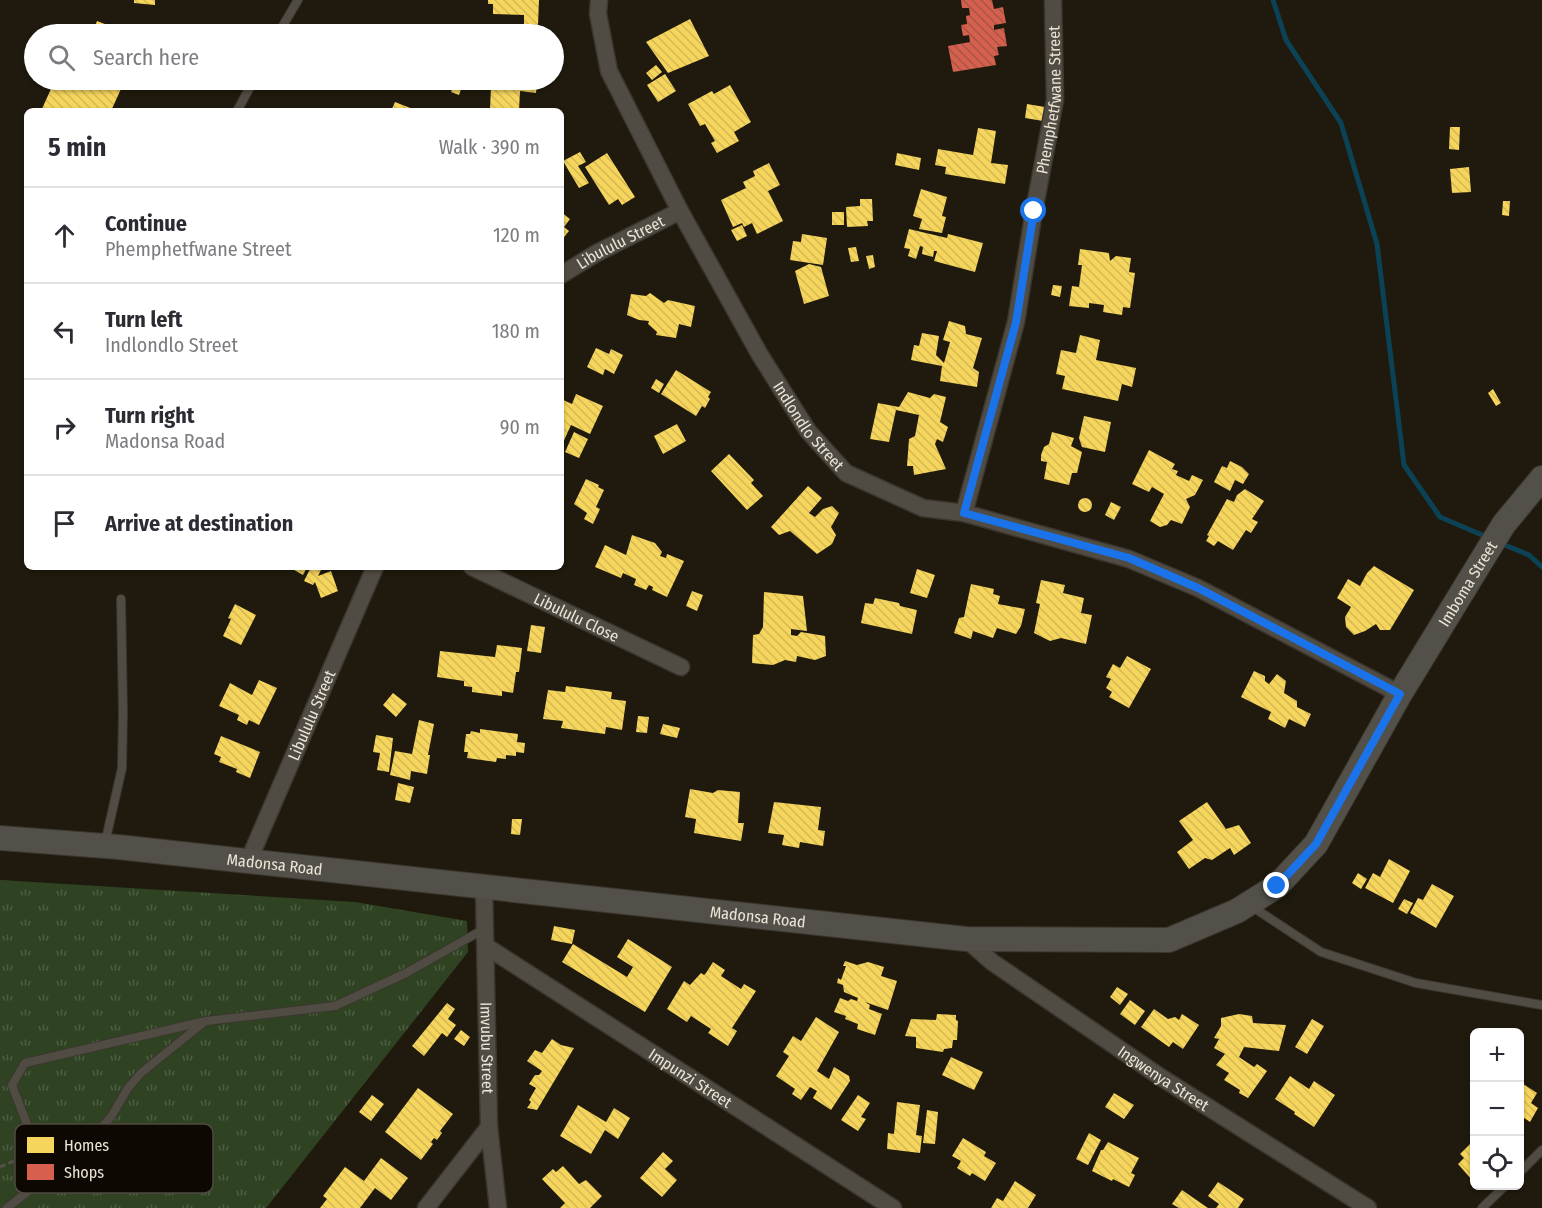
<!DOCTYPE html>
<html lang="en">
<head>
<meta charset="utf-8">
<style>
	body { margin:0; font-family:"Fira Sans Condensed",sans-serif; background:#f2f2f3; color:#2b2b33 }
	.controls { position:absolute; right:18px; bottom:18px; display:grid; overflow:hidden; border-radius:9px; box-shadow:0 2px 4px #0004 }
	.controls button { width:54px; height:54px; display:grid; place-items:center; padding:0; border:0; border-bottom:2px solid #e1e1e2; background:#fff; color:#2b2b33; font:30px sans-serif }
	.stop { position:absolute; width:18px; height:18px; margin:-14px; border:4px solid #1a73e8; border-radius:50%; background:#fff }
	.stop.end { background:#1a73e8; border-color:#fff; box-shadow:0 2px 6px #0008 }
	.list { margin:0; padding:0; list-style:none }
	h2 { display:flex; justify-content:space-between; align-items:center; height:78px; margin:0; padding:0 24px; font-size:26px }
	h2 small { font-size:20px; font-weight:400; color:#7c7c81 }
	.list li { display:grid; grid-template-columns:39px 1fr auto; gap:18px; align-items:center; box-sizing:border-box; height:96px; padding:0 24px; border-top:2px solid #e1e1e2 }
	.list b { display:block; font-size:22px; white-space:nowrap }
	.list p { margin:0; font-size:20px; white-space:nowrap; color:#7c7c81 }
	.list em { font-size:20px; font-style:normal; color:#7c7c81 }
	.icon { flex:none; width:33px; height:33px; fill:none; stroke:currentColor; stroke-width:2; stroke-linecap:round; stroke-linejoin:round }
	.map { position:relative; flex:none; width:1542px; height:1208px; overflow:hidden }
	.search { position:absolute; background:#fff; box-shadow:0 2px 4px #0004; left:24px; top:24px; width:540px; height:66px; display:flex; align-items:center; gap:15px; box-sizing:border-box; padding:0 21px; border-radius:33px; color:#7c7c81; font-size:22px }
	.panel { position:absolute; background:#fff; box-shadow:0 2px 4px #0004; left:24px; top:108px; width:540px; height:462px; border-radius:9px }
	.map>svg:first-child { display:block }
</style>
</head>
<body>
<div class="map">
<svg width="1542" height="1208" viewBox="0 0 1542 1208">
	<defs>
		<pattern id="grass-tufts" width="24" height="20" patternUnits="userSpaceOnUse" patternTransform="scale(1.5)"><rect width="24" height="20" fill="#2f4323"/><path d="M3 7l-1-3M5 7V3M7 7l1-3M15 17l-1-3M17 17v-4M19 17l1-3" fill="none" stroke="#4d5e42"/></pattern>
		<pattern id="homes-back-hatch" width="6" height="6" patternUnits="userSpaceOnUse" patternTransform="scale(1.5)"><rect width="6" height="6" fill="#f6d55c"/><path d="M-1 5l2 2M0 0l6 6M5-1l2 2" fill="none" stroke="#d3b856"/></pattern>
		<pattern id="shops-back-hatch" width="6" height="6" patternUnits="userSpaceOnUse" patternTransform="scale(1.5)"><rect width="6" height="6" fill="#d6604d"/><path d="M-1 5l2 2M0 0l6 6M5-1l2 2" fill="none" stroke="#a45748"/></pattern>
	</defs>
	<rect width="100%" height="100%" fill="#1f1a0d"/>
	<path fill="url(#grass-tufts)" d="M0,880L355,902L467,921L468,952L266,1208H0Z"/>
	<path fill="url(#homes-back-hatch)" d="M134,0H155V5L134,3Z
		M488,0H539L538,25L524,24V15L493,14V4H488Z
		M690,19L709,56L668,73L646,42Z
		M97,21L131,34H92Z
		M656,65L662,72L652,80L646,73Z
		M665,74L676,91L658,102L647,85Z
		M55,80H125L111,111H41Z
		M500,80H537L536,93L520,91L519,111L490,109L491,87L500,88Z
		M454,82L463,84L459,95L451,92Z
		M730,85L751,122L734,132L739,141L717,153L711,143L715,141L705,124L700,126L688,104L712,91L714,94Z
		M395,102L418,111H391Z
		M1027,104L1045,107L1043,121L1025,118Z
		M1450,127H1460L1459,150L1449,149Z
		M978,128L996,131L991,163L1008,165L1005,184L945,174L946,167L935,165L938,149L973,155Z
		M580,152L586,162L578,166L589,183L579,188L563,161Z
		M607,153L635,197L622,205L618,199L609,205L585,167Z
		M897,153L921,158L919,170L895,165Z
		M769,163L780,185L768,191L783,221L757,234L752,223L744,227L742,223L733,227L721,200L746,188L743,182L755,176L753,171Z
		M1469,167L1471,192L1452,193L1450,169Z
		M921,189L947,197L942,216L946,217L942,233L919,229L922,219L913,216Z
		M860,199H872L873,221H867L868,226L847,227L846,207L860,206Z
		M1503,201H1510L1509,216L1502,215Z
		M561,212L570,219L564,227L569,231L561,241Z
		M832,212H844V225H832Z
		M742,225L747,236L737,241L731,230Z
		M909,229L947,238L948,234L983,243L975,272L934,261L937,251H934L933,257L922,254L923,247L920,246L916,259L908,256L910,249L904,248Z
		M802,234L827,238L823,265L790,260L793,241L801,242Z
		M856,247L859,261L851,262L848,248Z
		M1080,249L1109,253L1110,261L1116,256L1131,258L1129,272L1135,273L1130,308L1123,307L1122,315L1103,312L1104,305L1089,303V308L1069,306L1072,286L1079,287L1082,265H1078Z
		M873,255L875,267L869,269L866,256Z
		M809,264L821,267L829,296L804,304L795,271Z
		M1053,285L1062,286L1060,297L1051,295Z
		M650,293L664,303L668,300L695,306L691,327L679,324L676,338L656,335L657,332L648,324L649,321L639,320L627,315L631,294L646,296Z
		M949,321L965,326L966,334L982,338L973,368L979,372L977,387L940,381L942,366L911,360L914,345L919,346L922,333L939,336L936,355L944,363L950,342L943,340Z
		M1080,335L1100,340L1096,360L1136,368L1132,387L1122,384L1118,401L1062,389L1065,376L1056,374L1061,350L1076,353Z
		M596,348L609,354L611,349L623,355L614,374L605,369L603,375L587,367Z
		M676,370L711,392L708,397L710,399L705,408L702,406L696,416L661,394Z
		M656,379L664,384L659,393L651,388Z
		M1493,389L1501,403L1496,406L1488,393Z
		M908,392L930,398L934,394L946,397L940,422L948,427L943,442L937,439L935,444L946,469L914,475L913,466H907L909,439L915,436L919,415L896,410L889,442L870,439L878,403L899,407Z
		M576,394L603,406L590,434L571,425L561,447V399L572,404Z
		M1084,416L1111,422L1105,452L1082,447L1079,438Z
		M677,424L686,441L663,454L654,436Z
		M574,432L588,439L579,458L565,452Z
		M1052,432L1074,438L1071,446L1082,452L1077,473H1072L1069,485L1044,479L1047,462L1041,461V455L1044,447L1049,444Z
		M1149,450L1175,464L1172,469L1178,471L1176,475L1189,481L1192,475L1203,480L1195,495L1186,499L1190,507L1182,524L1171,520L1167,525L1160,527L1150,521L1164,494L1152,487L1149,492L1132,484Z
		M729,454L754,480L751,483L763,496L747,510L711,471Z
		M1230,461L1242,467L1249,474L1243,484L1235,480L1230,491L1214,482L1222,466L1227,468Z
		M586,479L599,485L598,487L604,490L596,507L600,509L593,524L584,519L587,513L574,504Z
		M808,486L822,498L809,513L815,517L823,509L832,506L839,513L831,527L836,535L832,544L817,554L790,531L779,535L771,527Z
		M1245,489L1264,501L1252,519L1258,522L1251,533L1246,530L1233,550L1218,541L1214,546L1206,541L1209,536L1207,535L1227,499L1234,502L1237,495Z
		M1078 505a7 7 0 1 1 14 0a7 7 0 1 1-14 0Z
		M1111,502L1121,507L1114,520L1105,515Z
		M632,535L655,543L662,552L660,556L666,558L667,554L684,561L667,597L652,590L653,587L649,585L646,590L634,585L636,579L623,573L621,578L595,567L605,545L626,555Z
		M1374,566L1414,590L1390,630H1380L1376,624L1365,631L1354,635L1346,627L1345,617L1351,607L1337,598L1348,579L1360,586L1367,573Z
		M289,567H307L303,575Z
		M311,567L321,570L318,576L331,571L338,591L321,598L315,582L313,585L304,581Z
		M917,569L935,575L927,598L910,593Z
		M1041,580L1065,585L1063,593L1084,598L1081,613L1092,615L1086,644L1061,638L1050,641L1034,633L1040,604L1036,603Z
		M971,584L994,589L993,594L1000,596L998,604L1025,609L1021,626L1016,634L997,628L993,638L973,631L971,639L954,633L959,618L964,617Z
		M692,591L703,595L697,611L686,606Z
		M764,592L803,596L807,631L791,629V635L797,636L801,632L825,636L826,656L815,660L797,656L796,662L785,660L773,665L752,663L753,635L759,634L763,627Z
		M875,598L899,603L900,606L917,610L912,634L861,623L865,603L873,604Z
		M235,604L256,615L241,645L223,636L231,619L228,618Z
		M531,625L545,627L541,653L527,651Z
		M497,645L522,648L519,672H516L513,693L502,691V696L472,692V687L464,686V681L437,677L440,651L495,657Z
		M1127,656L1151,669L1129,708L1109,697L1112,692L1106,688L1111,679L1106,677L1113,664L1120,668Z
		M1254,671L1265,676V681L1269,684L1277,674L1286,681L1284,693L1297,701V707L1311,714L1305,727L1289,719L1285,728L1268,719L1271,712L1241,697Z
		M259,680L277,688L259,725L249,720L247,725L237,720L239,715L219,706L230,683L252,695Z
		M566,686L612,692L611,699L626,701L622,730L606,727L605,734L561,728L563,721L543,719L548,690L565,692Z
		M393,693L407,704L396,717L383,705Z
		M638,716L649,717L647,733L636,732Z
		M419,720L434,724L428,755H430L427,774L411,771L410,780L390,775L395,751L412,754Z
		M663,724L680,728L677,738L660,734Z
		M480,729L518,734L517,742L525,743L524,753L516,752V756L506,755V759L497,758L496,762L467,758L468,752H464L466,734H470L471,731L480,733Z
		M376,735L393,738L389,772L377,770L380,753L373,752Z
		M221,736L260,752L250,778L236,772L237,769L219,762L221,757L214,754Z
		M398,783L414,787L410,803L395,800Z
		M690,789L713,793L718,790L740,792L738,823H744L741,841L694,833L696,819L685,817Z
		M774,802L821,807L818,830L825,831L823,846L800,842L799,848L782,845L784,835L768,833Z
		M1207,802L1226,829L1239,825L1251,843L1234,855L1230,848L1212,860L1205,858L1189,869L1177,852L1193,840L1179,821Z
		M512,819H522L520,835L511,834Z
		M1389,859L1410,871L1393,903L1365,888L1373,873L1380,877Z
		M1358,873L1367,879L1361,889L1352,883Z
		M1432,884L1454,896L1436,928L1410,913L1418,898L1423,900Z
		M1404,899L1413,903L1407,914L1398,909Z
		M554,926L575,930L572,944L551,940Z
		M628,939L672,967L645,1012L562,962L573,944L627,977L633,967L617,957Z
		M845,961L857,965L868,962L884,967L881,976L897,981L888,1010L865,1002L870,1005L869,1009L882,1014L875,1035L857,1029L858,1024L845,1019L846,1016L834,1012L840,998L848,1001L851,999L857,1001L858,998L844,992L843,985L837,983L838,978L841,980L846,966H843Z
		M713,962L725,970L721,976L741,989L744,984L756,991L732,1028L737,1031L728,1046L708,1033L711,1029L691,1016L687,1022L667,1009L684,981L690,985L701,973L704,975L706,973Z
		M1117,987L1128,994L1120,1005L1110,997Z
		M1130,1000L1145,1011L1135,1025L1120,1014Z
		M447,1003L455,1009L448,1019L456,1025L447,1037L442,1033L424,1056L412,1046Z
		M1154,1009L1168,1019L1175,1017L1179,1020L1182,1014L1199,1025L1183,1049L1173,1042L1169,1047L1141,1027Z
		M937,1014L956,1015V1020L958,1021L957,1040H953L952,1048L944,1049L943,1052L916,1048V1037L905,1036L911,1019L936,1020Z
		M1239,1014L1252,1016L1253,1023L1286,1025L1279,1051L1244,1047L1239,1057L1254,1067L1257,1064L1267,1071L1248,1098L1239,1093L1240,1090L1224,1080L1229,1073L1216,1065L1225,1054L1214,1048L1219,1039L1214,1038L1221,1026V1018Z
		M816,1017L839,1032L817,1071L829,1079L834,1067L849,1076L850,1081L831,1110L813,1098L817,1091L810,1087L801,1100L792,1094L795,1089L776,1076L789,1056L783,1052L793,1036L801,1041Z
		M1312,1019L1324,1026L1307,1054L1295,1047Z
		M461,1030L470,1037L464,1046L454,1039Z
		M552,1039L561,1045L574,1048L537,1110L527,1108L531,1102L529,1100L536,1088L529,1084L535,1075H539L542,1071L527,1061L535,1050L542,1053Z
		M951,1057L983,1072L974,1090L942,1075Z
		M1290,1076L1309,1089L1314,1081L1335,1095L1314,1127L1294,1114L1295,1112L1275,1099Z
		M1520,1082L1537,1093L1531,1103L1538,1108L1530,1122L1520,1115Z
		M418,1088L453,1114L440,1131L442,1133L437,1140L434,1138L431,1142L433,1144L421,1160L385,1132Z
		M1114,1093L1134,1105L1124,1119L1105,1107Z
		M372,1095L384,1104L371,1121L359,1112Z
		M858,1095L870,1103L861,1117L866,1119L858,1131L841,1120Z
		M897,1102L920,1105L916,1135L922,1136L920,1153L887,1149L888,1133L894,1134Z
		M578,1105L606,1122L614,1108L630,1118L618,1139L605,1130L591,1154L560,1136Z
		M927,1110L938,1112L935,1144L923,1143Z
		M1089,1133L1101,1140L1088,1165L1076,1159Z
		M963,1138L986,1152L984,1156L996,1163L985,1181L972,1173L970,1176L957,1168L961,1161L952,1156Z
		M1108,1142L1139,1158L1131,1173L1135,1175L1129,1187L1113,1179L1112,1181L1092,1171L1101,1150H1103Z
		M1470,1144L1474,1146V1178L1472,1180L1458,1164L1464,1158L1460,1154Z
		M663,1152L673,1161L665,1169L677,1180L662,1197L640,1178Z
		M381,1158L408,1178L391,1200L375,1188L360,1208H320L327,1199L323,1196L345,1167L364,1181Z
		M563,1166L579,1184L586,1180L602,1196L590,1208H560L565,1203L542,1179L553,1169L556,1172Z
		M1015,1181L1036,1195L1028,1208H991L997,1198L1003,1201Z
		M1218,1182L1244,1199L1238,1208H1216L1219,1204L1208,1196Z
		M1182,1190L1208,1208H1179L1172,1204Z"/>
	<path fill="url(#shops-back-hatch)" d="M961,0H992L994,9L1003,7L1006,23L994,25V30L1004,28L1007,46L997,47L999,55L994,56L996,65L953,72L948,46L970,42L969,35L963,36L961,25L967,24L966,16L970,15L969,8H962Z"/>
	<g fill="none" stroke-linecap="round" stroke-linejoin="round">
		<path stroke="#0c4255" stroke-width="5" d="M1273,0L1286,40L1341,123L1377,244L1404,465L1440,517L1489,538
			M1500,543L1529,555L1542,567"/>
		<defs>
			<path id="lane" d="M278,34L298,0
				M237,111L254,80
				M105,843L122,768L123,713L121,599
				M1251,906L1321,952L1416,983L1542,1005
				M1520,1172L1542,1150
				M47,1177L12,1085L25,1063L206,1021L335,1006L406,973L486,928
				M7,1208L72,1157L111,1117L128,1088L141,1073L203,1023
				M1482,1208L1505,1186"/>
			<g id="street">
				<path id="s1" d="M599,0L598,14L609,71L680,211L760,355L808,431L846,473L923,508L964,513L1129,559L1198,588L1400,694"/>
				<path id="s2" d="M561,275L595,254L680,211"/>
				<path id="s3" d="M964,513L1016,322L1034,211L1055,100L1053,0"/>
				<path id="s4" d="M472,567L681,667"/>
				<path id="s5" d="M248,862L375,567"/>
				<path id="s6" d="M484,888L489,1127L498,1208"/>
				<path id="s7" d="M966,939L992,962L1162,1078L1368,1208"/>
				<path id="s8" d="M487,947L893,1208"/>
				<path d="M426,1208L489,1127"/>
			</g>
			<g id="secondary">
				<path id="s9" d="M0,838L118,847L966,939L1169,940L1237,911L1277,886L1316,844L1400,694L1483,558L1504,524L1542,478"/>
			</g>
		</defs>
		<use href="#lane" stroke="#3b362e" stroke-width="10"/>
		<use href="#street" stroke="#3b362e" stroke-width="19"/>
		<use href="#secondary" stroke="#3b362e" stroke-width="26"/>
		<path stroke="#545047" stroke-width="3" stroke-dasharray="6 3" stroke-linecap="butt" d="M0,1167L27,1155"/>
		<use href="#lane" stroke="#504c43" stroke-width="8"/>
		<use href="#street" stroke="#504c43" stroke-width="16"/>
		<use href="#secondary" stroke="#525049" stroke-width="24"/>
	</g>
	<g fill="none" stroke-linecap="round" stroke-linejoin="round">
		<path stroke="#1a73e8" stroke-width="8" d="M1034,211L1016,322L964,513L1129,558L1198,588L1400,694L1316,844L1277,886"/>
	</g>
	<g text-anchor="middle" stroke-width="6" stroke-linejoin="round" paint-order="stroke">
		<g font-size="16" fill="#ebe5d6" stroke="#0d0902">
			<text dy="6" stroke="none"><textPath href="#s3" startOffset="423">Phemphetfwane Street</textPath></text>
			<text dy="6" stroke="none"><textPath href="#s2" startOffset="68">Libululu Street</textPath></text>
			<text dy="6" stroke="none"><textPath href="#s1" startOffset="480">Indlondlo Street</textPath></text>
			<text dy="6" stroke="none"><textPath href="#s9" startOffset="1654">Imboma Street</textPath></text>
			<text dy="6" stroke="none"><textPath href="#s4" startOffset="116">Libululu Close</textPath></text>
			<text dy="6" stroke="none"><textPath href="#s5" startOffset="160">Libululu Street</textPath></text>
			<text dy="6" stroke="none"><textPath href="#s9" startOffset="276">Madonsa Road</textPath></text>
			<text dy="6" stroke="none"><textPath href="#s9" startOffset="762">Madonsa Road</textPath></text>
			<text dy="6" stroke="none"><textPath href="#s6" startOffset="160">Imvubu Street</textPath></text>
			<text dy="6" stroke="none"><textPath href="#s8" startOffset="242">Impunzi Street</textPath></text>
			<text dy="6" stroke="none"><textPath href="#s7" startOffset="242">Ingwenya Street</textPath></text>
		</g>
	</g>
	<rect x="15" y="1124" width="198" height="69" rx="9" fill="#0d0902" stroke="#504b42" stroke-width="1.5"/>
	<rect x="27" y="1137" width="27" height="16" fill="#f6d55c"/>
	<rect x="27" y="1164" width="27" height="16" fill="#d6604d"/>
	<g font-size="16" fill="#ebe5d6">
		<text x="64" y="1151">Homes</text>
		<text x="64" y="1178">Shops</text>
	</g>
</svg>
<div class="controls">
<button>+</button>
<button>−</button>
<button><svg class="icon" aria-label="locate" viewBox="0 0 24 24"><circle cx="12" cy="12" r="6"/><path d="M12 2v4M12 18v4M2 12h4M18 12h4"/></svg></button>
</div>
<div class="stop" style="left:1034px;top:211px"></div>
<div class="stop end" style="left:1277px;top:886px"></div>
<div class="search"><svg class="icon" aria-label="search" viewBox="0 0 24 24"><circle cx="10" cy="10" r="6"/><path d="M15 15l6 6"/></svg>Search here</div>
<section class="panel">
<h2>5 min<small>Walk · 390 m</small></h2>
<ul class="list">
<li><svg class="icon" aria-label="ahead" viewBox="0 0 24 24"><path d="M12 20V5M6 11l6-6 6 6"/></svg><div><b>Continue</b><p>Phemphetfwane Street</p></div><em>120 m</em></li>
<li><svg class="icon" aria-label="left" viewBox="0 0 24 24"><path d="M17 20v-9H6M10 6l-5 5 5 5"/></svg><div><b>Turn left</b><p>Indlondlo Street</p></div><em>180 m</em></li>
<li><svg class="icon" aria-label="right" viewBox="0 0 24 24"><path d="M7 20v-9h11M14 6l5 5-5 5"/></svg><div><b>Turn right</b><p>Madonsa Road</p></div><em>90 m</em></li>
<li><svg class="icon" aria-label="arrive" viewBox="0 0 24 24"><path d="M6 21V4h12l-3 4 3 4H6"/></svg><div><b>Arrive at destination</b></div></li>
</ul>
</section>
</div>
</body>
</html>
